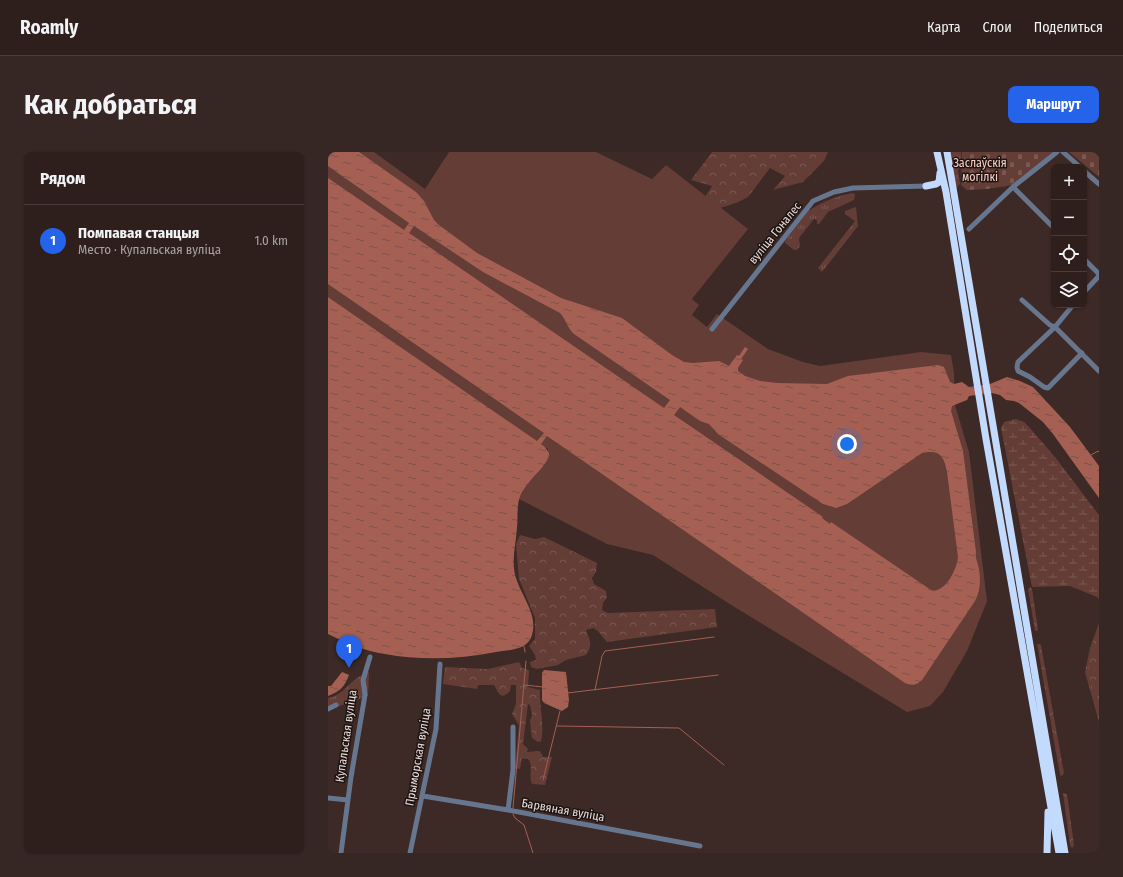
<!DOCTYPE html>
<html lang="ru">
<head>
<meta charset="utf-8">
<style>
	body { margin:0; font-family:"Fira Sans Condensed",sans-serif; background:#362725; color:#f1f3f6 }
	.controls { position:absolute; right:12px; top:12px; display:grid; overflow:hidden; border-radius:8px; box-shadow:0 1px 3px #0004 }
	.controls button { width:36px; height:36px; display:grid; place-items:center; padding:0; border:0; border-bottom:1px solid #493d3b; background:#2e1f1c; color:#f1f3f6; font:20px sans-serif }
	.you { position:absolute; left:519px; top:292px; width:14px; height:14px; margin:-10px; border:3px solid #fff; border-radius:50%; background:#1a73e8; box-shadow:0 0 0 6px #1a73e833 }
	.badge { display:grid; place-items:center; width:26px; height:26px; border-radius:50%; background:#2563eb; color:#fff; font-size:13px; font-weight:700 }
	.pin { position:absolute; translate:-50% -33px; filter:drop-shadow(0 1px 2px #0008) }
	.pin::after { content:''; position:absolute; top:21px; width:14px; height:12px; background:inherit; clip-path:polygon(0 0,100% 0,50% 100%) }
	.list { margin:0; padding:0; list-style:none }
	h2 { display:flex; justify-content:space-between; align-items:center; height:52px; margin:0; padding:0 16px; font-size:17px }
	h2 small { font-size:13px; font-weight:400; color:#a7a2a3 }
	.list li { display:grid; grid-template-columns:26px 1fr auto; gap:12px; align-items:center; box-sizing:border-box; height:72px; padding:0 16px; border-top:1px solid #493d3b }
	.list b { display:block; font-size:15px; white-space:nowrap }
	.list p { margin:0; font-size:13px; white-space:nowrap; color:#a7a2a3 }
	.list em { font-size:13px; font-style:normal; color:#a7a2a3 }
	.icon { flex:none; width:22px; height:22px; fill:none; stroke:currentColor; stroke-width:2; stroke-linecap:round; stroke-linejoin:round }
	.map { position:relative; flex:none; width:771px; height:701px; overflow:hidden; border-radius:8px }
	header { display:flex; align-items:center; gap:24px; box-sizing:border-box; height:56px; padding:0 20px; background:#2e1f1c; border-bottom:1px solid #493d3b }
	header strong { font-size:19px }
	nav { display:flex; gap:22px; margin-inline-start:auto; font-size:14px }
	.intro { display:flex; align-items:center; justify-content:space-between; box-sizing:border-box; height:96px; padding:0 24px }
	h1 { margin:0; font-size:28px }
	.button { padding:10px 18px; border-radius:8px; background:#2563eb; color:#fff; font-size:14px; font-weight:700 }
	main { display:flex; gap:24px; padding:0 24px }
	aside { flex:1; background:#2e1f1c; border-radius:8px; box-shadow:0 1px 3px #0004 }
	.map>svg:first-child { display:block }
</style>
</head>
<body>
<header>
<strong>Roamly</strong>
<nav><a>Карта</a><a>Слои</a><a>Поделиться</a></nav>
</header>
<div class="intro"><h1>Как добраться</h1><a class="button">Маршрут</a></div>
<main>
<aside>
<h2>Рядом<small></small></h2>
<ul class="list">
<li><span class="badge">1</span><div><b>Помпавая станцыя</b><p>Место · Купальская вуліца</p></div><em>1.0 km</em></li>
</ul>
</aside>
<div class="map">
<svg width="771" height="701" viewBox="0 0 771 701">
	<defs>
		<pattern id="grass-tufts" width="24" height="20" patternUnits="userSpaceOnUse"><rect width="24" height="20" fill="#643d36"/><path d="M3 7l-1-3M5 7V3M7 7l1-3M15 17l-1-3M17 17v-4M19 17l1-3" fill="none" stroke="#7a5852"/></pattern>
		<pattern id="forest-crowns" width="20" height="18" patternUnits="userSpaceOnUse"><rect width="20" height="18" fill="#643d36"/><path d="M2 6a3 3 0 1 1 6 0M12 15a3 3 0 1 1 6 0" fill="none" stroke="#7a5852"/></pattern>
		<pattern id="wetland-marsh" width="20" height="14" patternUnits="userSpaceOnUse"><rect width="20" height="14" fill="#643d36"/><path d="M1 5h8M5 5V1M11 12h8M15 12V8" fill="none" stroke="#7a5852"/></pattern>
		<pattern id="cemetery-stones" width="16" height="16" patternUnits="userSpaceOnUse"><rect width="16" height="16" fill="#643d36"/><path d="M2 7V4a2 2 0 0 1 4 0v3zM10 15v-3a2 2 0 0 1 4 0v3z" fill="#7a5852"/></pattern>
		<pattern id="water-ripples" width="26" height="14" patternUnits="userSpaceOnUse"><rect width="26" height="14" fill="#a56053"/><path d="M2 4q2-2 4 0t4 0M15 11q2-2 4 0t4 0" fill="none" stroke="#7a524a"/></pattern>
	</defs>
	<rect width="100%" height="100%" fill="#3d2925"/>
	<path fill="url(#grass-tufts)" d="M622,0H633L634,11L630,18L632,32L628,36Z
		M526,41L527,43L526,48L500,60L491,72H489V68L486,67L471,86L472,94L469,98H466L457,91V89L481,58H482C496,49 510,43 526,41Z
		M528,55L530,74L494,120L490,116L527,69L517,62V59Z
		M771,471V570L757,520L762,496Z
		M41,520L40,544L0,558V546C12,545 20,532 29,526C33,523 38,522 41,520Z"/>
	<path fill="url(#forest-crowns)" d="M384,0H500L496,9L475,30L445,38L457,24L442,16L420,45L408,51L367,64L375,48L384,34L363,28Z
		M192,383L207,387L216,385L269,411L268,420L264,426L266,432L278,439L279,445L275,451L274,458L280,461L387,457L389,475L279,490C274,485 272,479 265,476L258,478C262,488 265,493 258,503L238,508L230,513L209,517L203,515L202,510L208,508L207,503L201,494L207,487V466L191,427L188,392Z
		M702,435L704,437L710,477L709,479H707L700,437Z
		M771,476V533L764,535C758,514 760,495 771,476Z
		M709,492H712L713,493L736,621L734,624L732,623Z
		M191,510L194,516L201,518L200,535L212,538C211,555 217,572 213,589L210,590L204,586L202,569L204,563L202,553L200,552L195,592L200,597L199,600L212,599L215,605H224L217,633L204,632C200,623 206,615 200,607L194,606L192,617L187,616L191,573L184,562L188,552V533H183L182,539C172,550 170,539 166,533H150L149,537L115,532L117,515L160,517Z
		M735,641L739,642L746,693L745,695L744,696L742,693Z"/>
	<path fill="url(#wetland-marsh)" d="M688,267L696,270L701,275L727,305L771,363V447L769,445L742,434L704,435L673,276L676,270Z"/>
	<path fill="url(#cemetery-stones)" d="M634,0H726L685,33L659,37L639,38L633,33Z
		M741,0H771V25Z"/>
	<path fill="#643d36" d="M0,0H46L97,37L121,0H268L324,27L338,13L420,77L364,147L371,153L364,163L379,175L389,162L440,197L475,210L492,214L593,200L623,203L626,221L627,253L641,300L659,449L639,499L615,540L602,554L579,560L400,451L325,403L279,392L191,347L198,332L220,307V297L217,295L0,145Z"/>
	<path fill="url(#water-ripples)" fill-rule="evenodd" d="M0,0H31L88,40L96,49L106,68L111,73L149,101L233,146L294,166L344,203L356,210L365,211L391,209L401,214L409,203L411,204L417,195L420,197L413,207L415,208L410,216V219L417,224L432,229L449,231L499,232L520,224L610,213L616,215L622,230L626,232L634,230L641,235L662,232L679,225L692,229L705,235L742,275L771,314V346L725,282L715,270L691,251L686,249L678,248L672,243L664,241L641,244L639,248L624,254L623,259L635,299L648,400C647,406 649,408 650,413C653,424 653,438 647,449L594,528C589,533 584,534 577,531L219,284L213,292L217,295L221,301C222,315 191,331 190,354C189,361 190,368 189,375C188,393 182,412 189,429C195,446 210,464 204,483C200,498 181,498 168,500C131,507 94,509 57,502C37,499 18,491 0,482V145L209,289L216,281L0,132V26L76,78L81,71L0,14ZM86,74L155,120L232,161C238,167 239,176 246,182L342,248L336,256L81,81ZM352,255L372,269L381,272L390,282L495,352L508,356L519,352L594,301C612,297 616,304 619,320L630,405C629,417 617,442 603,438L503,370L502,372L494,366L495,365L346,263Z
		M216,518L238,520L241,548L240,555L234,559L216,551L214,548V521Z
		M14,520L21,523C16,536 12,539 0,544V534H3Z"/>
	<g fill="none" stroke-linecap="round" stroke-linejoin="round">
		<path stroke="#a56053" stroke-width="1" d="M763,303L770,299L771,300
			M196,494L197,500
			M196,533L215,535
			M267,538L274,504L277,499L386,485
			M239,541L390,523
			M229,574L351,576L396,613
			M215,628L232,559
			M185,656L198,509
			M185,662L187,666L196,673L205,701"/>
		<path stroke="#66768e" stroke-width="5" d="M735,0L752,15
			M756,19L771,32
			M685,35L726,76
			M641,77L685,35L729,0
			M756,107L771,122
			M756,140L771,124
			M694,148L722,173L727,175L771,219
			M745,153L727,175L690,210L689,215L690,219L702,225L716,235L720,236L754,201
			M384,177L485,49L506,40L525,36L598,34
			M0,557L8,553
			M95,644L180,658L372,694
			M0,646L20,648
			M180,658L185,618V575
			M13,701L23,625L37,543L35,528L42,505
			M82,701L108,577L112,512"/>
		<path stroke="#c2dafd" stroke-width="7" d="M609,0L618,40L658,287L731,701
			M619,0L737,701
			M598,34L608,32L611,30L612,21
			M719,701L720,660"/>
	</g>
	<g text-anchor="middle" stroke-width="3" stroke-linejoin="round" paint-order="stroke">
		<g font-size="12" fill="#fbd1c8" stroke="#1d1412">
			<text x="652" y="15">Заслаўскія<tspan x="652" dy="14">могілкі</tspan></text>
		</g>
		<g font-size="12" fill="#e8dad7" stroke="#1d1412">
			<text transform="translate(447 81) rotate(-51)" y="4">вуліца Гоналес</text>
			<text transform="translate(18 584) rotate(-82)" y="4">Купальская вуліца</text>
			<text transform="translate(90 605) rotate(-80)" y="4">Прыморская вуліца</text>
			<text transform="translate(235 658) rotate(10)" y="4">Барвяная вуліца</text>
		</g>
	</g>
</svg>
<div class="controls">
<button>+</button>
<button>−</button>
<button><svg class="icon" aria-label="locate" viewBox="0 0 24 24"><circle cx="12" cy="12" r="6"/><path d="M12 2v4M12 18v4M2 12h4M18 12h4"/></svg></button>
<button><svg class="icon" aria-label="layers" viewBox="0 0 24 24"><path d="M12 4l9 5-9 5-9-5zM3 14l9 5 9-5"/></svg></button>
</div>
<div class="you"></div>
<div class="pin badge" style="left:21px;top:516px">1</div>
</div>
</main>
</body>
</html>
